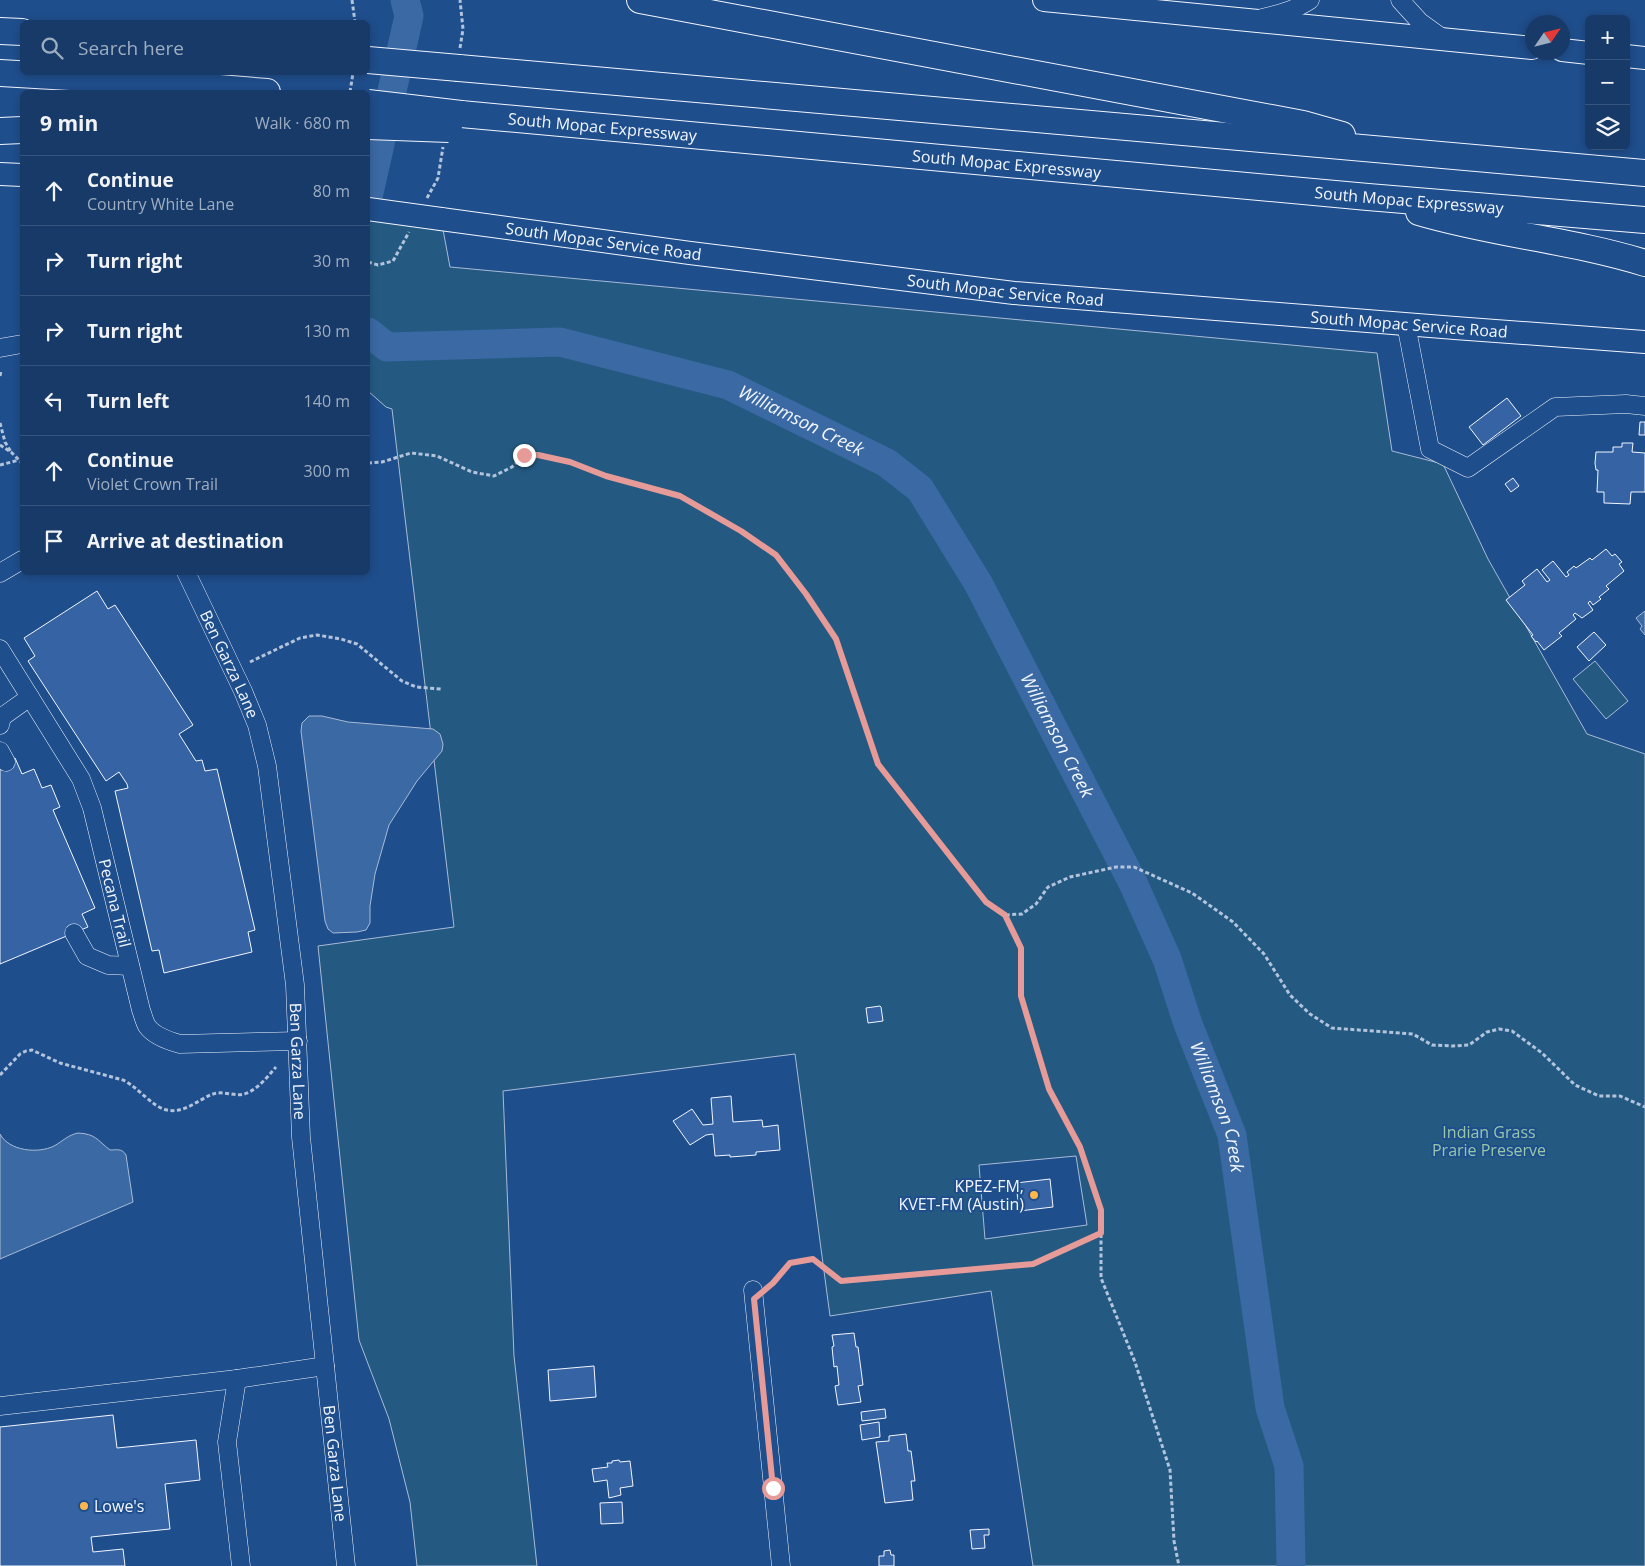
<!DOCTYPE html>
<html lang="en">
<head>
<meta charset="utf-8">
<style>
	body { margin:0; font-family:"Open Sans",sans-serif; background:#244571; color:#f1f3f6 }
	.controls { position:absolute; right:15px; top:15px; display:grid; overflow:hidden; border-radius:8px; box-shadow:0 2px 8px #0003 }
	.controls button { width:45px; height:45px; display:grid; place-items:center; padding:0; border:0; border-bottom:1px solid #36547d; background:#173a69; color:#f1f3f6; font:25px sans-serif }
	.compass { position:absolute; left:1525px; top:15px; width:45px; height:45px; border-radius:50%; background:#173a69; box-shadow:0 2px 8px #0003; rotate:55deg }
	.stop { position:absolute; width:15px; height:15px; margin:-11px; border:4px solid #e69b98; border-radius:50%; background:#fff }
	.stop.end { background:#e69b98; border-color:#fff; box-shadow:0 1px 5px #0008 }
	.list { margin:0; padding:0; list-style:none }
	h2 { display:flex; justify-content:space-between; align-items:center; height:65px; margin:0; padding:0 20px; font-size:21px }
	h2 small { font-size:16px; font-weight:400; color:#9eadc0 }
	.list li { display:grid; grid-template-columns:32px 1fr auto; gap:15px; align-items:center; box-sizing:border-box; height:70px; padding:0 20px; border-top:1px solid #36547d }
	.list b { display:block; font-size:19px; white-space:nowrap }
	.list p { margin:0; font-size:16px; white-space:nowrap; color:#9eadc0 }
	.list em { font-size:16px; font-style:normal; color:#9eadc0 }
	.icon { flex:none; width:28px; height:28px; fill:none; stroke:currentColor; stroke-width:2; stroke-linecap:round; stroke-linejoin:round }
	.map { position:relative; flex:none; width:1645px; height:1566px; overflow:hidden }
	.search { position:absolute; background:#173a69; box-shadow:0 2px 8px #0003; left:20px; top:20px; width:350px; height:55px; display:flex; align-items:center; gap:12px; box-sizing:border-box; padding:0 18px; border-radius:8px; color:#9eadc0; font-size:19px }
	.panel { position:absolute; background:#173a69; box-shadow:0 2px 8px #0003; left:20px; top:90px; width:350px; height:485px; border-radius:8px }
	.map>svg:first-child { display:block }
</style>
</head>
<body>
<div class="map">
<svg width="1645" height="1566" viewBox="0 0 1645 1566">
	<rect width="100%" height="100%" fill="#1f4e8c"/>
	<path fill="#245a82" stroke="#a8bbd7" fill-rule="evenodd" d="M368,209L441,219L450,267L1377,353L1392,451L1443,464L1488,559L1587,734L1645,754V1566H1033L991,1291L830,1316L795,1054L503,1091L514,1356L537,1566H417L410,1502L389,1419L359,1340L318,946L454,927L392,409L386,407L368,391ZM1076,1156L1087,1225L985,1239L979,1165Z
		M1595,661L1628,701L1606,719L1573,679Z"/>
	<path fill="#3b69a3" stroke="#a8bbd7" d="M1645,611V635L1640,629L1642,626L1636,618Z
		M309,716H322L348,722L433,729L440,734L443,744L442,751L417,781L389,825L375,874L370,906V923L366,930L357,932L333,933L328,929L325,921L301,731L302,723Z
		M78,1133C96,1134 97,1140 110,1150C116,1150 122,1148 126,1155L133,1202L0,1259V1134C9,1151 38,1154 54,1146C63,1141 68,1135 78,1133Z"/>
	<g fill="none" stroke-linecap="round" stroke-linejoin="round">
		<g stroke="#3b69a3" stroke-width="29">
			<path d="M368,197L409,16L405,0"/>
			<path id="s1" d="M368,332L387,347L560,342L728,385L887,463L920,489L978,583L1133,883L1167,959L1188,1024L1232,1135L1270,1408L1289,1466L1291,1566"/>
		</g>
	</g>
	<path fill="#3563a3" stroke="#f2f6ff" d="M1507,398L1521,416L1483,445L1469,427Z
		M1640,422H1645V435H1639Z
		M1622,443H1633L1632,452L1645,453V492H1631L1630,504L1604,503V492H1597L1598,470H1596L1595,463L1596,452H1613V447H1622Z
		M1513,478L1519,486L1511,492L1505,484Z
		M1606,549L1612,556L1615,554L1622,562L1619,564L1624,571L1606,586L1609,589L1599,597L1601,599L1593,605L1590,601L1588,603L1593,610L1582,618L1575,613L1573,615L1576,619L1559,633L1562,636L1544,650L1537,641L1536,642L1531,636L1533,635L1506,600L1525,585L1522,581L1537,569L1547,582L1550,580L1542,570L1553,561L1566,577L1569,575L1567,572L1574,566L1576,568L1590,558L1592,560Z
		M97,591L108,609L115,605L193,725L179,734L196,761L202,760L205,771L217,769L255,930L248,932L252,952L164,973L159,950L152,951L115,791L128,788L127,784L119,772L106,781L28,661L35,656L24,638Z
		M1594,632L1606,645L1589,661L1577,647Z
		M15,758L22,774L34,769L42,788L51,785L60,807L53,810L95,908L82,914L88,927L0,964V765Z
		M880,1006L881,1007L883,1021L868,1023L866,1008Z
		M731,1096L733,1122L762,1120L763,1127L778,1125L780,1150L756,1152V1155L730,1157V1155L715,1156L713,1134L706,1135L690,1145L673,1121L692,1109L703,1125L713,1124L711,1098Z
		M1050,1179L1053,1207L1019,1211L1016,1183Z
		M854,1333L856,1347H858L863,1385L858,1386L861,1402L838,1405L835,1386L839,1385L837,1366L834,1367L832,1347L834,1346L832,1335Z
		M594,1366L596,1397L550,1401L548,1370Z
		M885,1409L886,1418L862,1421L861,1412Z
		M113,1415L117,1448L196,1440L200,1480L165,1484L170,1529L91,1537L93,1552L123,1549L125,1566H0V1427Z
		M879,1422L880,1437L862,1440L860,1425Z
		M906,1434L908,1451H911L915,1481H911L913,1500L885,1503L876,1442L889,1441V1436Z
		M619,1460L620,1462L630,1461L633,1486L620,1488L621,1495L609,1498L607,1480L594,1482L592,1469L608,1467L607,1463H612V1461Z
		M622,1502L623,1523L601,1524L600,1503Z
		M989,1529V1535H984L985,1548L972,1549L970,1530Z
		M890,1550L891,1555H894V1566H879V1556H884V1551Z"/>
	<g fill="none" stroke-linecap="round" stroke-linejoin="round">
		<defs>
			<g id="minor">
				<path d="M1400,0L1420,22L1445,40"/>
				<path d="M1262,18C1279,14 1295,10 1310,0"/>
				<path d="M1406,324L1430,449L1468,468L1555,407L1626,404L1645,406"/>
				<path d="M0,348L22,344"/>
				<path id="s2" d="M186,572L243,691L257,725L267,766L295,985L301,1137L346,1566"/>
				<path d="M0,573L22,560"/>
				<path id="s3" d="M0,649L81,779L92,808L141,1010C143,1015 144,1021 147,1026C154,1036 169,1041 180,1044L298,1041"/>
				<path d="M0,725L2,717L30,697"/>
				<path d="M0,751L6,762"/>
				<path d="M74,933L87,956L108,965L130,966"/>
				<path d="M753,1290L781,1566"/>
				<path d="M0,1406L237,1379"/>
				<path d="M241,1566L227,1442L237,1379L325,1366"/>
			</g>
			<g id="major">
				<path d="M1044,0L1532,48"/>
				<path d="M1562,50L1589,53"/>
				<path d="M1626,56L1645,58"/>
				<path d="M0,174L22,175"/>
				<path id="s4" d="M441,219L690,253L1014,293L1455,328L1645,342"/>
			</g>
			<g id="highway">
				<path d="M640,0L1303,124L1342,135"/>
				<path d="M0,31L22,32"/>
				<path d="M459,68L1645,173"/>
				<path d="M0,73L122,80L267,92"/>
				<path id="s5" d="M461,114L1368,197L1645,220"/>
				<path d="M0,131L22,130"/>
				<path d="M1419,212C1493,234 1571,240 1645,263"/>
			</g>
		</defs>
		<use href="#minor" stroke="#f2f6ff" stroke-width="19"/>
		<use href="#major" stroke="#f2f6ff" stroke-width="24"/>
		<use href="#highway" stroke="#f2f6ff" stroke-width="28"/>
		<path stroke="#b3c4dc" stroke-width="3" stroke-dasharray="4 2.5" stroke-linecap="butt" d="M352,0L355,22
			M460,48L463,29L460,0
			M350,92L353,73
			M427,198L438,178L443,147
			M368,262L378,265L393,261L409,232
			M0,376L1,371
			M0,423L5,442L11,452
			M0,445L11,452L22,463
			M368,463L382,462L411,453L437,456L472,472L494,476L512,467L524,455H537L570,462L606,476L681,496L741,531L776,555L806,594L836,639L878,764L985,901L1005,915L1022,914L1036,904L1048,887L1070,877L1116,867H1134L1192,893L1233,922L1264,954L1290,995L1310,1014L1332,1028L1413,1034L1432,1045L1453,1046L1469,1045L1487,1032L1499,1029L1512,1031L1542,1053L1575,1085L1599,1096H1620L1645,1107
			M0,465L19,460
			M250,662L300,638L317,635L341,639L357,644L402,681L416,687L441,689
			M1005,915L1021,947V996L1049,1089L1080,1147L1101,1210V1278L1135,1362L1170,1470L1174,1541L1179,1566
			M0,1075L20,1054L26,1051L32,1050L60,1063L123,1080C138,1087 152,1107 167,1110C184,1114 199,1099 213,1094C224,1090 236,1098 247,1093C259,1088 268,1076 276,1067
			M768,1287L790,1263L813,1259L841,1281L1033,1264L1101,1233"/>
		<use href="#minor" stroke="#1f4e8c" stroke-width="18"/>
		<use href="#major" stroke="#1f4e8c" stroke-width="22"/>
		<use href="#highway" stroke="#1f4e8c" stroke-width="26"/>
		<defs>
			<path id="major-bridge" d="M368,209L441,219"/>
			<path id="highway-bridge" d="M368,60L459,68
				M368,103L461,114
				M368,126L449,129"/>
		</defs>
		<use href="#major-bridge" stroke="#f2f6ff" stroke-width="24" stroke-linecap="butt"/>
		<use href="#highway-bridge" stroke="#f2f6ff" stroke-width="28" stroke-linecap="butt"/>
		<use href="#major-bridge" stroke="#1f4e8c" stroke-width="22"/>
		<use href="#highway-bridge" stroke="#1f4e8c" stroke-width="26"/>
	</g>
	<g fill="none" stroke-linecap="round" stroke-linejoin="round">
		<path stroke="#e69b98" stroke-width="6" d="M524,455H538L570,462L606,476L680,496L741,531L776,555L806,594L836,639L878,764L986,902L1005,915L1021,948V996L1049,1089L1080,1147L1101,1210V1233L1033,1264L841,1281L813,1259L790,1263L773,1283L754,1299L773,1488"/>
	</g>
	<g fill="#ffb74d" stroke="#1f4e8c" stroke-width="2">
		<circle cx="1034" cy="1195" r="5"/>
		<circle cx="84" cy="1506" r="5"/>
	</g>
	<g text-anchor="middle" stroke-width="4" stroke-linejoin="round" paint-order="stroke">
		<g font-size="16" fill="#f2f6ff" stroke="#1f4e8c">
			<text dy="6" stroke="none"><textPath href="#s5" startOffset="142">South Mopac Expressway</textPath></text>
			<text dy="6" stroke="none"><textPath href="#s5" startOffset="548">South Mopac Expressway</textPath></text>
			<text dy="6" stroke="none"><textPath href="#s5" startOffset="952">South Mopac Expressway</textPath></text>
			<text dy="6" stroke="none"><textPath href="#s4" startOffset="164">South Mopac Service Road</textPath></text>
			<text dy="6" stroke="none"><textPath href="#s4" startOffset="569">South Mopac Service Road</textPath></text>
			<text dy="6" stroke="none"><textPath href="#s4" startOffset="974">South Mopac Service Road</textPath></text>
			<text dy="6" stroke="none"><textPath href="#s2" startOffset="102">Ben Garza Lane</textPath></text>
			<text dy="6" stroke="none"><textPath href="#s3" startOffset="282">Pecana Trail</textPath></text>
			<text dy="6" stroke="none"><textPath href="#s2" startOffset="508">Ben Garza Lane</textPath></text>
			<text dy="6" stroke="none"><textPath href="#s2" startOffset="912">Ben Garza Lane</textPath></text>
		</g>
		<g font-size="16" fill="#97c8a6" stroke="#1f4e8c">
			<text x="1489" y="1138">Indian Grass<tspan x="1489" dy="18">Prarie Preserve</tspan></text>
		</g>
		<g font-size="16" fill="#f2f6ff" stroke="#1f4e8c" text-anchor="end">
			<text x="1024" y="1192">KPEZ-FM,<tspan x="1024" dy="18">KVET-FM (Austin)</tspan></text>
			<text x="94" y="1512" text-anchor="start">Lowe's</text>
		</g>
		<g font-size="18" font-style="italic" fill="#f2f6ff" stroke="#1f4e8c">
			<text dy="6" stroke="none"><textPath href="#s1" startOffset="452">Williamson Creek</textPath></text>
			<text dy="6" stroke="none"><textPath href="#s1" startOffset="872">Williamson Creek</textPath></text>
			<text dy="6" stroke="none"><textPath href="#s1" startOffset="1278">Williamson Creek</textPath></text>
		</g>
	</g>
</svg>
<div class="controls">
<button>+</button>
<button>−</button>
<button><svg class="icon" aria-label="layers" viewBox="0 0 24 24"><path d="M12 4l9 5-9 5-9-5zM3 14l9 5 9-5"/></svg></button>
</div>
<svg class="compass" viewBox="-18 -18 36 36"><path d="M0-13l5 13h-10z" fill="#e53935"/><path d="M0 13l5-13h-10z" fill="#9eadc0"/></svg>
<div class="stop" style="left:773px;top:1488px"></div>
<div class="stop end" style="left:524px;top:455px"></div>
<div class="search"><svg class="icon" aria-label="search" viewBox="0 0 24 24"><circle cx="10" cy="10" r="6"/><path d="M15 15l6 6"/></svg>Search here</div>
<section class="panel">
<h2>9 min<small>Walk · 680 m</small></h2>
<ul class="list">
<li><svg class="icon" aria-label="ahead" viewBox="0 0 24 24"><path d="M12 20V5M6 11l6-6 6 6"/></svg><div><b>Continue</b><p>Country White Lane</p></div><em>80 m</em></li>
<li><svg class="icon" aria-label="right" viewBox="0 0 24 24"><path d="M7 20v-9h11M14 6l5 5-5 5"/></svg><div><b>Turn right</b></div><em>30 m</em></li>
<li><svg class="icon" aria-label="right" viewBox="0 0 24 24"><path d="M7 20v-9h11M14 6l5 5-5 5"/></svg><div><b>Turn right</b></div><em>130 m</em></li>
<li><svg class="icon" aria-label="left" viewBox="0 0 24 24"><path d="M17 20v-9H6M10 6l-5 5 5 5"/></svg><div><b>Turn left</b></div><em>140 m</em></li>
<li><svg class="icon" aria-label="ahead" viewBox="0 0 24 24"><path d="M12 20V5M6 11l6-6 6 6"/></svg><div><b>Continue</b><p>Violet Crown Trail</p></div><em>300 m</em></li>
<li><svg class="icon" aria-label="arrive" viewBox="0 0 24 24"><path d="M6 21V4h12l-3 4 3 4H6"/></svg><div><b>Arrive at destination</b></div></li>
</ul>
</section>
</div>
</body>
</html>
